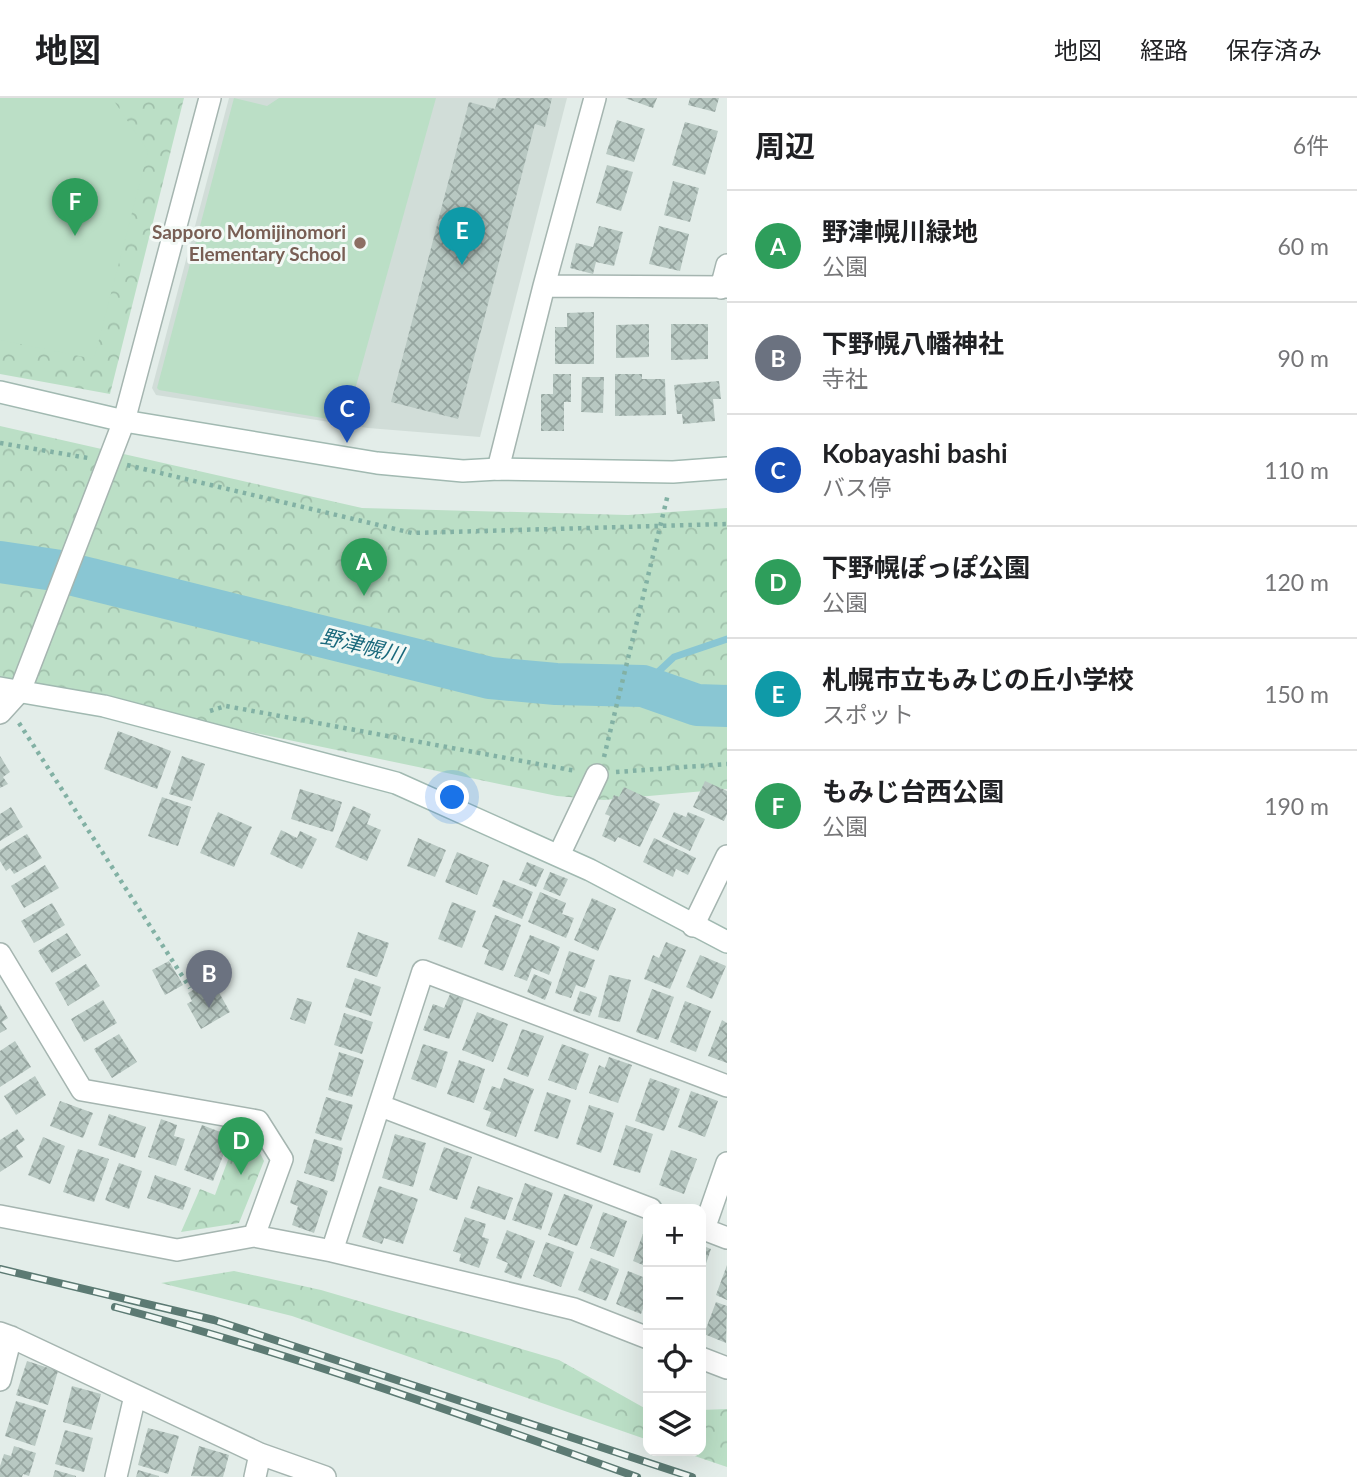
<!DOCTYPE html>
<html lang="ja">
<head>
<meta charset="utf-8">
<style>
	body { margin:0; font-family:Lato,"Noto Sans JP",sans-serif; background:#f6f6f6; color:#202124 }
	.controls { position:absolute; right:21px; bottom:21px; display:grid; overflow:hidden; border-radius:14px; box-shadow:0 7px 28px #0002 }
	.controls button { width:63px; height:63px; display:grid; place-items:center; padding:0; border:0; border-bottom:2px solid #e0e0e0; background:#fff; color:#202124; font:35px sans-serif }
	.you { position:absolute; left:453px; top:700px; width:24px; height:24px; margin:-18px; border:5px solid #fff; border-radius:50%; background:#1a73e8; box-shadow:0 0 0 10px #1a73e833 }
	.badge { display:grid; place-items:center; width:46px; height:46px; border-radius:50%; background:#804e3c; color:#fff; font-size:23px; font-weight:700 }
	.pin { position:absolute; translate:-50% -58px; filter:drop-shadow(0 2px 4px #0008) }
	.pin::after { content:''; position:absolute; top:37px; width:24px; height:21px; background:inherit; clip-path:polygon(0 0,100% 0,50% 100%) }
	.list { margin:0; padding:0; list-style:none }
	h2 { display:flex; justify-content:space-between; align-items:center; height:91px; margin:0; padding:0 28px; font-size:30px }
	h2 small { font-size:23px; font-weight:400; color:#757577 }
	.list li { display:grid; grid-template-columns:46px 1fr auto; gap:21px; align-items:center; box-sizing:border-box; height:112px; padding:0 28px; border-top:2px solid #e0e0e0 }
	.list b { display:block; font-size:26px; white-space:nowrap }
	.list p { margin:0; font-size:23px; white-space:nowrap; color:#757577 }
	.list em { font-size:23px; font-style:normal; color:#757577 }
	.icon { flex:none; width:38px; height:38px; fill:none; stroke:currentColor; stroke-width:2; stroke-linecap:round; stroke-linejoin:round }
	.map { position:relative; flex:none; width:727px; height:1379px; overflow:hidden }
	header { display:flex; align-items:center; gap:42px; box-sizing:border-box; height:98px; padding:0 35px; background:#fff; border-bottom:2px solid #e0e0e0 }
	header strong { font-size:33px }
	nav { display:flex; gap:38px; margin-inline-start:auto; font-size:24px }
	main { display:flex }
	aside { flex:1; background:#fff }
	.map>svg:first-child { display:block }
</style>
</head>
<body>
<header>
<strong>地図</strong>
<nav><a>地図</a><a>経路</a><a>保存済み</a></nav>
</header>
<main>
<div class="map">
<svg width="727" height="1379" viewBox="0 0 727 1379">
	<defs>
		<pattern id="forest-crowns" width="20" height="18" patternUnits="userSpaceOnUse" patternTransform="scale(1.75)"><rect width="20" height="18" fill="#bbdfc6"/><path d="M2 6a3 3 0 1 1 6 0M12 15a3 3 0 1 1 6 0" fill="none" stroke="#a0c0ab"/></pattern>
		<pattern id="building-cross-hatch" width="8" height="8" patternUnits="userSpaceOnUse" patternTransform="scale(1.75)"><rect width="8" height="8" fill="#b8c8c2"/><path d="M0 0l8 8M0 8l8-8" fill="none" stroke="#95a49f"/></pattern>
	</defs>
	<rect width="100%" height="100%" fill="#e3ede9"/>
	<path fill="#d1ddd8" d="M229,0H567L480,339L368,330L156,297L152,290Z"/>
	<path fill="url(#forest-crowns)" d="M0,0H184L110,296L0,276Z
		M0,328L362,410L628,417L727,410V691L604,702L557,698L222,628L0,578Z
		M238,1035L255,1045L264,1063L239,1125L181,1134L200,1091L215,1097Z
		M234,1173L321,1192L559,1262L648,1312V1342L292,1218L161,1185Z
		M727,1311V1369L680,1353H701V1312Z"/>
	<path fill="#bbdfc6" d="M0,0H112L148,53L94,261L0,242Z
		M234,0L267,8L279,0H436L346,324L159,292L157,290Z"/>
	<g fill="none" stroke-linecap="round" stroke-linejoin="round">
		<path stroke="#89c6d3" stroke-width="7" d="M643,588L674,559L727,541"/>
		<path stroke="#89c6d3" stroke-width="42" d="M0,464L54,472L490,580L556,586L643,588L697,607L727,608"/>
	</g>
	<path fill="url(#building-cross-hatch)" d="M498,0H552L545,29L535,26L458,321L391,304L469,4L495,11Z
		M625,0H657L653,10Z
		M690,0H719L715,14L688,7Z
		M617,22L645,31L634,64L606,56Z
		M685,24L718,33L705,77L672,67Z
		M607,67L633,74L621,113L596,105Z
		M673,83L699,90L690,124L664,117Z
		M599,128L623,134L614,168L596,164L593,176L570,170L576,145L593,149Z
		M659,128L689,136L680,173L649,166Z
		M594,214V266H555V229H567V215Z
		M649,226V259L616,260V227Z
		M671,226H708V261L671,262Z
		M553,276H571V304H564V333H541V296H553Z
		M615,276H642V281H665L666,317L615,318Z
		M582,279H604L603,315L581,314Z
		M719,283L721,301H713L715,323L683,326L682,316H677L674,287Z
		M118,633L171,653L157,691L104,671Z
		M0,658L10,674L3,679L8,686L0,690Z
		M182,658L205,666L192,703L169,696Z
		M705,683L727,693V716L724,723L693,709Z
		M624,689L660,706L640,749L618,739L615,744L602,738L610,718L605,716L614,697L619,699Z
		M300,691L342,704L333,734L291,721Z
		M162,699L191,709L178,748L148,738Z
		M353,708L371,716L367,726L381,732L367,763L335,749Z
		M11,709L23,729L0,743V716Z
		M218,714L252,729L234,769L200,755Z
		M674,714L686,719L688,714L705,721L690,753L662,739Z
		M281,732L297,740L300,733L317,741L302,771L270,756Z
		M27,736L42,760L14,776L10,770L6,773L0,763V752Z
		M418,740L446,752L435,779L407,768Z
		M654,740L696,760L688,777L676,771L673,779L643,764Z
		M457,754L489,767L477,797L445,784Z
		M527,764L544,771L536,789L519,782Z
		M45,767L59,790L24,810L11,788Z
		M550,774L568,781L560,798L543,791Z
		M503,782L533,794L522,821L492,808Z
		M540,794L566,805L562,816L574,820L566,840L528,824Z
		M592,800L616,811L598,853L574,842Z
		M452,804L476,813L462,850L438,841Z
		M52,805L65,827L34,845L21,823Z
		M495,817L521,827L503,873L484,866L489,852L482,849Z
		M358,834L389,845L377,879L346,869Z
		M67,835L81,857L52,875L38,853Z
		M530,837L560,849L549,877L532,870L527,883L514,878Z
		M666,844L686,852L670,891L644,881L653,857L659,860Z
		M569,853L595,862L585,890L576,887L571,900L555,895Z
		M700,857L726,868L712,901L686,889Z
		M169,863L183,887L165,897L152,872Z
		M86,866L100,888L68,908L55,885Z
		M534,876L552,884L545,902L527,894Z
		M609,877L631,882L620,924L598,919Z
		M355,880L381,889L371,918L345,909Z
		M203,886L209,895L217,891L230,914L201,931L187,906L192,903L188,895Z
		M652,891L674,899L658,942L636,934Z
		M580,893L597,899L590,918L573,913Z
		M450,896L464,901L449,941L423,932L433,906L444,910Z
		M297,900L312,904L305,926L290,921Z
		M103,902L117,925L84,944L71,921Z
		M685,903L711,913L696,954L670,944Z
		M0,906L8,920L2,924L7,931L0,935Z
		M477,914L508,926L493,964L462,952Z
		M344,915L373,924L362,956L334,947Z
		M722,922L727,925V965L708,958Z
		M522,931L544,938L528,979L507,971Z
		M119,936L137,964L112,980L94,951Z
		M15,943L31,969L0,989V953Z
		M423,946L448,954L436,990L411,981Z
		M562,946L589,956L576,992L548,982Z
		M339,954L364,962L352,999L328,992Z
		M609,959L632,967L618,1005L589,995L599,967L605,970Z
		M459,962L485,971L474,1005L447,996Z
		M35,978L46,997L16,1017L4,998Z
		M504,980L534,991L516,1039L486,1028L491,1014L483,1011L492,988L500,991Z
		M650,980L680,991L664,1033L635,1023Z
		M691,993L718,1003L705,1039L678,1029Z
		M547,994L571,1002L558,1041L534,1033Z
		M326,999L353,1007L341,1043L315,1035Z
		M60,1003L93,1015L83,1040L50,1028Z
		M589,1007L614,1015L601,1055L576,1046Z
		M109,1016L146,1029L135,1060L98,1047Z
		M161,1021L177,1027L174,1038L185,1041L176,1068L148,1059Z
		M202,1027L231,1038L213,1083L184,1072Z
		M626,1027L653,1036L640,1075L613,1067Z
		M17,1031L25,1042L16,1048L23,1059L0,1074V1042Z
		M395,1036L426,1045L413,1089L382,1080Z
		M43,1039L65,1048L50,1086L28,1077Z
		M314,1041L343,1050L334,1084L304,1075Z
		M444,1049L472,1059L457,1102L429,1092Z
		M78,1051L109,1061L94,1104L63,1094Z
		M671,1052L697,1061L684,1096L659,1087Z
		M119,1065L142,1073L129,1111L105,1102Z
		M155,1077L191,1090L183,1112L147,1100Z
		M297,1082L328,1093L314,1135L292,1127L298,1108L290,1105Z
		M525,1085L553,1095L541,1132L512,1122Z
		M379,1088L418,1101L403,1146L384,1140L382,1146L362,1139Z
		M478,1088L513,1100L505,1122L470,1110Z
		M564,1096L593,1107L577,1148L548,1137Z
		M603,1114L627,1123L614,1159L590,1150Z
		M465,1119L486,1126L482,1139L489,1141L479,1170L459,1163L461,1156L453,1153Z
		M648,1122V1169L633,1163Z
		M507,1132L535,1143L521,1181L504,1174L508,1165L496,1160Z
		M546,1144L574,1154L561,1189L533,1178Z
		M701,1147L711,1151L701,1180Z
		M591,1160L619,1171L606,1203L578,1192Z
		M727,1167V1202L716,1197Z
		M628,1173L648,1181V1197L641,1216L616,1206Z
		M716,1204L727,1208L726,1245L704,1236Z
		M27,1263L58,1273L48,1307L16,1297Z
		M72,1288L101,1296L91,1332L63,1324Z
		M16,1303L46,1312L35,1348L5,1338Z
		M148,1330L179,1338L168,1376L138,1367Z
		M65,1332L93,1340L84,1374L55,1366Z
		M14,1348L36,1355L29,1378L23,1376L22,1379H0V1368L4,1356L11,1358Z
		M199,1348L229,1357L223,1379L191,1378Z
		M55,1372L76,1378V1379H53Z
		M138,1372L159,1378V1379H136Z"/>
	<g fill="none" stroke-linecap="round" stroke-linejoin="round">
		<defs>
			<path id="street" d="M544,188L727,189
				M721,190L727,167
				M498,371L544,188L595,0
				M0,615L20,593L124,323L210,0
				M559,757L597,677
				M693,828L727,758
				M0,856L82,992L258,1023L282,1061L254,1138
				M381,1008L651,1111
				M0,1118L177,1152L254,1138L332,1153L574,1211L648,1240
				M701,1130L727,1140
				M704,1131L727,1065
				M332,1153L423,873L727,988
				M0,1235L11,1239L260,1356L325,1379
				M701,1260L727,1270
				M0,1282L11,1239
				M116,1379L135,1298
				M255,1379L260,1356"/>
			<path id="secondary" d="M0,294L124,323L377,365L463,373L498,371L673,374L727,370
				M0,590L104,608L396,685L590,772L727,844"/>
		</defs>
		<use href="#street" stroke="#a5b5b0" stroke-width="24"/>
		<use href="#secondary" stroke="#a1b9b1" stroke-width="24"/>
		<path stroke="#82b1a4" stroke-width="4.5" stroke-dasharray="3.5 5" stroke-linecap="butt" d="M0,345L88,360
			M127,367L412,435L727,426
			M210,613L226,608L576,673
			M19,625L190,890
			M604,659L668,396
			M616,674L727,666"/>
		<use href="#street" stroke="#fff" stroke-width="21"/>
		<use href="#secondary" stroke="#fff" stroke-width="21"/>
		<defs>
			<path id="rail" d="M0,1171L214,1222L692,1379
				M115,1209C292,1256 464,1317 637,1379"/>
		</defs>
		<use href="#rail" stroke="#5c7a73" stroke-width="8"/>
		<use href="#rail" stroke="#f3f9f6" stroke-width="5" stroke-dasharray="16" stroke-linecap="butt"/>
	</g>
	<circle fill="#8d6e63" stroke="#f3f9f6" stroke-width="2.5" cx="360" cy="145" r="7"/>
	<g text-anchor="middle" stroke-width="6" stroke-linejoin="round" paint-order="stroke">
		<g font-size="19" font-weight="bold" fill="#785e54" stroke="#f3f9f6" text-anchor="end">
			<text x="346" y="141">Sapporo Momijinomori<tspan x="346" dy="22">Elementary School</tspan></text>
		</g>
		<g font-size="21" font-style="italic" fill="#1a697c" stroke="#f3f9f6">
			<text transform="translate(362 548) rotate(14)" y="7">野津幌川</text>
		</g>
	</g>
</svg>
<div class="controls">
<button>+</button>
<button>−</button>
<button><svg class="icon" aria-label="locate" viewBox="0 0 24 24"><circle cx="12" cy="12" r="6"/><path d="M12 2v4M12 18v4M2 12h4M18 12h4"/></svg></button>
<button><svg class="icon" aria-label="layers" viewBox="0 0 24 24"><path d="M12 4l9 5-9 5-9-5zM3 14l9 5 9-5"/></svg></button>
</div>
<div class="you"></div>
<div class="pin badge" style="left:364px;top:498px;background:#2e9e5b">A</div>
<div class="pin badge" style="left:209px;top:910px;background:#6b7280">B</div>
<div class="pin badge" style="left:347px;top:345px;background:#1a4fb4">C</div>
<div class="pin badge" style="left:241px;top:1077px;background:#2e9e5b">D</div>
<div class="pin badge" style="left:462px;top:167px;background:#0f9aa8">E</div>
<div class="pin badge" style="left:75px;top:138px;background:#2e9e5b">F</div>
</div>
<aside>
<h2>周辺<small>6件</small></h2>
<ul class="list">
<li><span class="badge" style="background:#2e9e5b">A</span><div><b>野津幌川緑地</b><p>公園</p></div><em>60 m</em></li>
<li><span class="badge" style="background:#6b7280">B</span><div><b>下野幌八幡神社</b><p>寺社</p></div><em>90 m</em></li>
<li><span class="badge" style="background:#1a4fb4">C</span><div><b>Kobayashi bashi</b><p>バス停</p></div><em>110 m</em></li>
<li><span class="badge" style="background:#2e9e5b">D</span><div><b>下野幌ぽっぽ公園</b><p>公園</p></div><em>120 m</em></li>
<li><span class="badge" style="background:#0f9aa8">E</span><div><b>札幌市立もみじの丘小学校</b><p>スポット</p></div><em>150 m</em></li>
<li><span class="badge" style="background:#2e9e5b">F</span><div><b>もみじ台西公園</b><p>公園</p></div><em>190 m</em></li>
</ul>
</aside>
</main>
</body>
</html>
